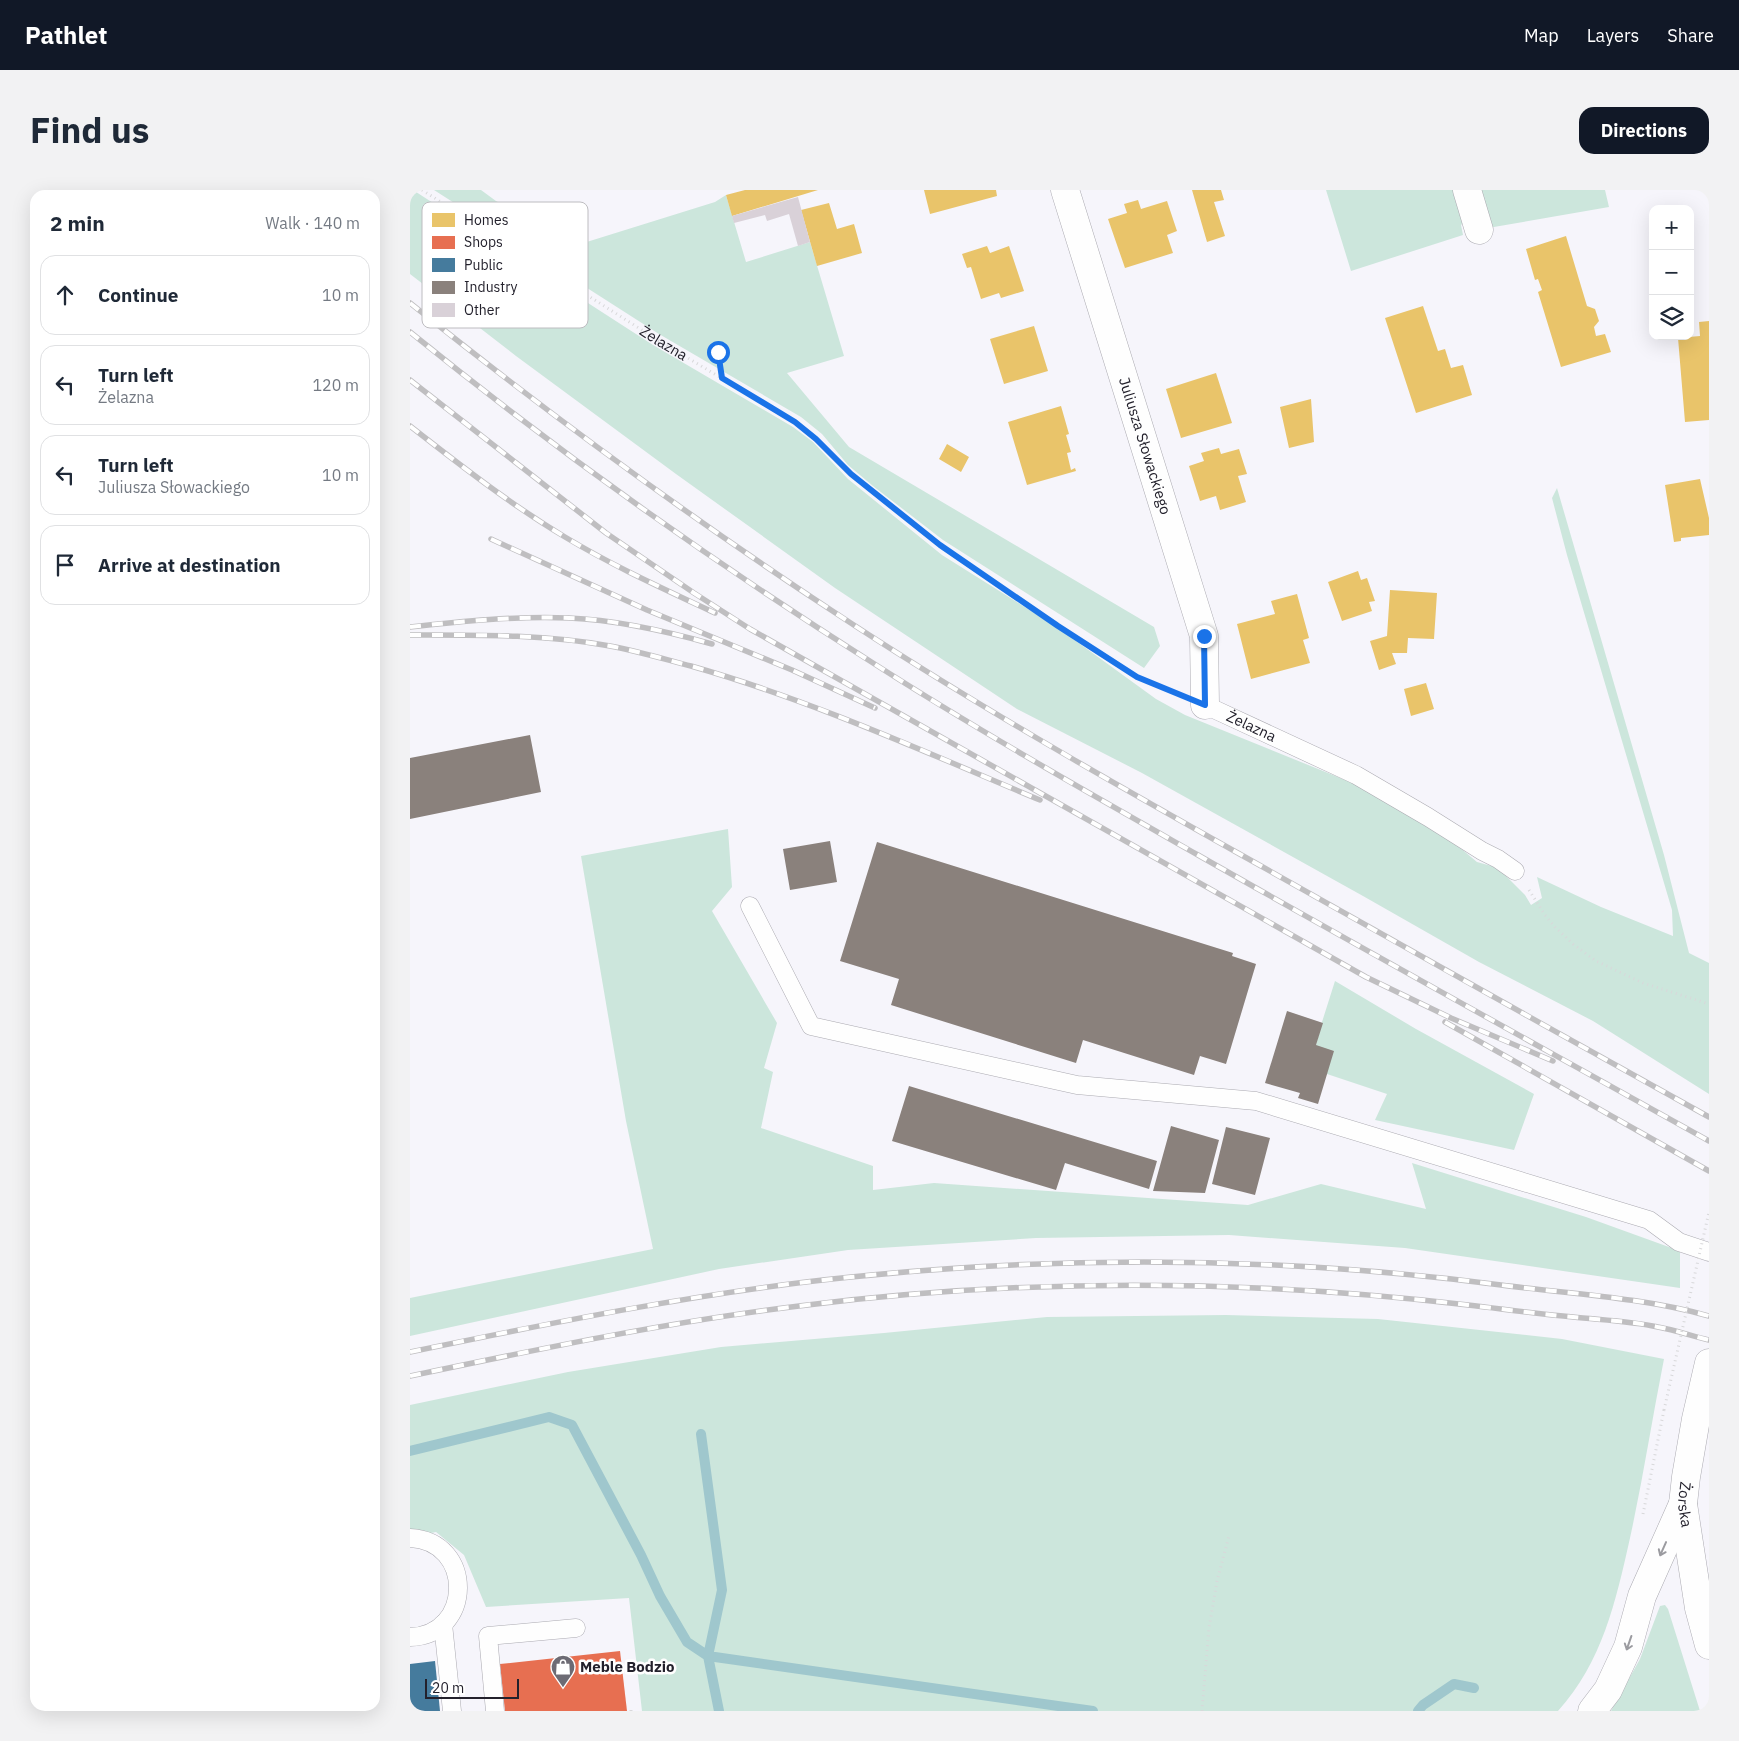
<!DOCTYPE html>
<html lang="en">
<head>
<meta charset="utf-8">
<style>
	body { margin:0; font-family:"IBM Plex Sans",sans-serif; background:#f2f2f3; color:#1f2937 }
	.controls { position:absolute; right:15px; top:15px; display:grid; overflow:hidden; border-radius:10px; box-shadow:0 5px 20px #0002 }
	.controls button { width:45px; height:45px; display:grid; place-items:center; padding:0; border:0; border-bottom:1px solid #e0e1e3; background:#fff; color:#1f2937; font:25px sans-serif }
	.scale { position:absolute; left:15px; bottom:12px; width:94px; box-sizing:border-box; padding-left:5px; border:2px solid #23212c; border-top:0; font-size:14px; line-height:18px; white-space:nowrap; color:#23212c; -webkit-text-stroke:4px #fff; paint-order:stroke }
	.stop { position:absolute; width:15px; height:15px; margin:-11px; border:4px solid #1a73e8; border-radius:50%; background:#fff }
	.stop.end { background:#1a73e8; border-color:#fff; box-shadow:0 1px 5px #0008 }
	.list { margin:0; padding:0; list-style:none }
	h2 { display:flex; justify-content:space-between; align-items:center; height:65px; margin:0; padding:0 20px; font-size:21px }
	h2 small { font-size:16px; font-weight:400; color:#747a83 }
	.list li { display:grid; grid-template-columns:32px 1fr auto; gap:15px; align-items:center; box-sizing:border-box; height:80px; margin:0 10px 10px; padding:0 10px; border:1px solid #e0e1e3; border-radius:15px }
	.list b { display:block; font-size:19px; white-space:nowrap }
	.list p { margin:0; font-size:16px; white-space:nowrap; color:#747a83 }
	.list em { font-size:16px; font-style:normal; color:#747a83 }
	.icon { flex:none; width:28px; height:28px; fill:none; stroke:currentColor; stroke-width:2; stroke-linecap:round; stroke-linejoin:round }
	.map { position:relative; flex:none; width:1299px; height:1521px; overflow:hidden; border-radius:15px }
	header { display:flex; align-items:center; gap:30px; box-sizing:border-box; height:70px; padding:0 25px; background:#111827; color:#fff }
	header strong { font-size:24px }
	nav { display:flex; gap:28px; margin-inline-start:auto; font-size:18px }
	.intro { display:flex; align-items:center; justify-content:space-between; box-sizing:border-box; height:120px; padding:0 30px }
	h1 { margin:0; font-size:35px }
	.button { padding:12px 22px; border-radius:15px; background:#111827; color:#fff; font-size:18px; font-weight:700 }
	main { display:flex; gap:30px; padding:0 30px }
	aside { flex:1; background:#fff; border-radius:15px; box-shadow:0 5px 20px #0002 }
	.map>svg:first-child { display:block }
</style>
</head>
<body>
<header>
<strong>Pathlet</strong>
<nav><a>Map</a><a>Layers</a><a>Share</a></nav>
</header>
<div class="intro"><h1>Find us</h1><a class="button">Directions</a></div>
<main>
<aside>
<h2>2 min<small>Walk · 140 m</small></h2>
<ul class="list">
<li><svg class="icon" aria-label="ahead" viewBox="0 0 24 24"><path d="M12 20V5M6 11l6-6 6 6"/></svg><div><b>Continue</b></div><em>10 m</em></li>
<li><svg class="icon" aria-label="left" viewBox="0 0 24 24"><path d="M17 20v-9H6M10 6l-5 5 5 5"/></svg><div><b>Turn left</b><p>Żelazna</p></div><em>120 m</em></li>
<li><svg class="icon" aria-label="left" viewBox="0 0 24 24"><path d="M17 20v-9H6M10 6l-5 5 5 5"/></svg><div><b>Turn left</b><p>Juliusza Słowackiego</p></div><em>10 m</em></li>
<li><svg class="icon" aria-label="arrive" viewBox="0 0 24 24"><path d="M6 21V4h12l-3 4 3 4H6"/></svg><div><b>Arrive at destination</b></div></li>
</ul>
</aside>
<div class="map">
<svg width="1299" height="1521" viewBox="0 0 1299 1521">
	<rect width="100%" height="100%" fill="#f6f5fb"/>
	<path fill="#cce6dc" d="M0,0H3L243,155L383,237L403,252L438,289L532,365L648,438L746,509L775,525L955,598L1042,651L1067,672L1085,677L1093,683L1115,705L1121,715L1132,708L1127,687L1191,717L1263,746L1262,720L1157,365L1142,308L1147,298L1254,665L1279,763L1299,773V904L1183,831L1069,772L953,706L732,583L607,519L425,398L266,284L106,166L0,84Z
		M24,0H71L86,11L128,32L151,60L305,12L316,5L336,72L400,52L434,166L377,183L439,257L744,437L750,456L734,478L533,350L463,296L438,275L412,244L391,227L249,144Z
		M916,0H1049L1058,29L1051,35L1053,45L941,81Z
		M1066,0H1195L1199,17L1078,38Z
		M318,639L322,697L302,721L367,833L354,878L363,882L351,938L463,976V1000L524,993L838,1015L911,994L1016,1019L1002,973L1176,1027L1270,1061V1098L995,1058L819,1045L626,1048L438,1060L309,1079L0,1146V1108L243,1059L216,931L171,666Z
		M925,791L1006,839L1124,904L1104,960L965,930L977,904L917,884L906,855L912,832Z
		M816,1125L968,1129L1152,1149L1254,1169C1242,1229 1233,1289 1220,1348C1206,1411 1192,1473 1148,1521H232L219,1408L76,1417L54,1365L26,1342L0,1347V1215L158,1182L311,1157L474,1143L637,1127Z
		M1255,1415L1258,1419L1290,1521H1201L1230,1469L1250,1416Z"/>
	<path fill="#e9c46a" d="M335,0H408L322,26L316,5Z
		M514,0H586L587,6L520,24Z
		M782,0H811L814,10L804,12L815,46L797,52Z
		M728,10L731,19L757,11L767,41L757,45L763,63L715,78L698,29L717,23L714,14Z
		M419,13L427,39L444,34L452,63L407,76L391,20Z
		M1156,46L1177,116L1185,119L1189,131L1184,137L1186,146L1195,144L1201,162L1151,177L1128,102L1132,100L1128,89L1125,90L1116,59Z
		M577,56L580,63L599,56L614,101L591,108L589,103L571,109L561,77L557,78L552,64Z
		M1013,116L1028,161L1035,159L1041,178L1053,175L1062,205L1006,223L975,128Z
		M1299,131V230L1275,232L1268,148L1290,146L1289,132Z
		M624,136L638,181L594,194L580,149Z
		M806,183L822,233L771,248L756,199Z
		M901,209L904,252L879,258L870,217Z
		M651,216L659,244L656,245L661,262L657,263L661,280L665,278L666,281L617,295L598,232Z
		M537,254L559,267L551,282L529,269Z
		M809,258L811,264L829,259L837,284L828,286L836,312L810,320L806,306L790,311L779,276L794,271L791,263Z
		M1290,289L1299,328V345L1271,348V351L1264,352L1255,295Z
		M948,381L951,390L957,388L965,411L959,412L962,421L932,431L918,392Z
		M980,400L1027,403L1024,449L998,448L997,463H982L986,474L969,480L960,451L977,446Z
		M887,404L899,448L893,450L900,473L841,489L827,434L865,424L861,411Z
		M1016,493L1024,519L1001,526L994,499Z"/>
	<path fill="#e76f51" d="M210,1461L217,1521H95L90,1474Z"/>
	<path fill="#457b9d" d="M25,1471L30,1521H0V1474Z"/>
	<path fill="#8a817c" d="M120,545L131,602L0,629V568Z
		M420,651L427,692L380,700L373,659Z
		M467,652L823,763L822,766L846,774L816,874L790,866L784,885L673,850L666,873L481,815L489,789L430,771Z
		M877,821L913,833L906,855L924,861L908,914L888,908L890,903L855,893Z
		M499,896L747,971L739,999L655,973L646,1000L482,951Z
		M761,936L809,950L795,1003L743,1001Z
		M816,937L860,948L845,1005L802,994Z"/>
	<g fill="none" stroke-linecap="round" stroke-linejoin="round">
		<path stroke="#9fc7cd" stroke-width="10" d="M291,1244L312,1400L298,1466L309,1521
			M0,1261L139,1227L162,1235L231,1365L250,1406L277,1452L298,1466L683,1521
			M1008,1521L1013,1515L1044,1494L1064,1498"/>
	</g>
	<path fill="#d9d1d8" d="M388,7L400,52L388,56L379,24L357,31L355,25L324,33L322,26Z"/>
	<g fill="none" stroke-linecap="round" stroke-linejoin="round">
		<defs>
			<g id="lane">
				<path id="s2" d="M795,515L946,585L1018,627L1072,661L1088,669L1105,681"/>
				<path d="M340,716L401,836L667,895L846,911L1239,1030L1269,1052L1299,1062"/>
				<path d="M0,1348C65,1351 63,1446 0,1447"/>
				<path d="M33,1434L42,1521"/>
				<path d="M85,1521L78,1446L166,1438"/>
			</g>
			<g id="street">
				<path id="s3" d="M655,0L794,446L795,515"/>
				<path d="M1057,0L1069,40"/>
			</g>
			<g id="secondary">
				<path id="s4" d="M1299,1173L1286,1229L1276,1287L1273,1314L1289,1418L1299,1455"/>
				<path d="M1182,1521L1198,1500L1218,1457L1232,1406L1273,1314"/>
			</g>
		</defs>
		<use href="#lane" stroke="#abaab1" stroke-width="19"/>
		<use href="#street" stroke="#abaab1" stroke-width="29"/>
		<use href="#secondary" stroke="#abaab1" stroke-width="29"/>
		<g stroke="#d8d8da" stroke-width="3" stroke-dasharray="1 4" stroke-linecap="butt">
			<path id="s1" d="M12,0L246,149L385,232L406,249L441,284L530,355L648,436L727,487L764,503"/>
			<path d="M308,162L312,187"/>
			<path d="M1119,700L1135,725L1145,737L1163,754L1186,771L1233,793L1299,814"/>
			<path d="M1233,1324L1254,1220"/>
			<path d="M221,1520V1521"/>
			<path d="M792,1521L799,1438L807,1391L819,1346"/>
		</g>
		<use href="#lane" stroke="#fefefe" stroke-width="18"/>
		<use href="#street" stroke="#fefefe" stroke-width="28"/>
		<use href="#secondary" stroke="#fefefe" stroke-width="28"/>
		<defs>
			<path id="rail" d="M0,113C136,222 278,326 424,422C557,510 696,589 835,667C989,754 1144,841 1299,927
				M0,142C147,261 303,372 463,473C569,541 679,603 788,665C958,762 1129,856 1299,951
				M0,190L196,343L284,403L340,439L956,787L1041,828L1143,871
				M0,236C50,275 100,314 155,347C203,376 254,399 305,423
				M81,349L237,420L382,480L465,518
				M0,437C53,431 106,426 159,428C207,430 256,441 302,454
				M0,445C67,445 134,444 200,456C227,461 254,469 281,476C401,510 515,562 630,610
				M1035,832L1299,981
				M0,1162C146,1132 292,1102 441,1087C657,1065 876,1067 1091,1095C1161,1104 1231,1107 1299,1126
				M0,1186C129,1159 258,1132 389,1116C611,1088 836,1089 1058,1115C1093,1119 1128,1124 1163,1127C1191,1130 1220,1131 1248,1137C1265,1140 1282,1146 1299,1150"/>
		</defs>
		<use href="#rail" stroke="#bfbec0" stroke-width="5.5"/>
		<use href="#rail" stroke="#fff" stroke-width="4" stroke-dasharray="11" stroke-linecap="butt"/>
		<path stroke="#d8d8da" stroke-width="3" stroke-dasharray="1 4" stroke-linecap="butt" d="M1254,1220L1299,1022"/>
	</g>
	<defs><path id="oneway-shaft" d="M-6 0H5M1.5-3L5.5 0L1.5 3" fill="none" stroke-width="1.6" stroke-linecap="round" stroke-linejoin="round" transform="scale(1.25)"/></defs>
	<g stroke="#9b9ba0">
		<use href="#oneway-shaft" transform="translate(1253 1359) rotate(114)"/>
		<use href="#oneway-shaft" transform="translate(1219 1453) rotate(109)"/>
	</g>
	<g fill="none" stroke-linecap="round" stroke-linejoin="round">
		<path stroke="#1a73e8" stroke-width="6" d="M308,162L312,188L385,232L406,249L441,284L530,355L648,436L727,487L795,515L794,446"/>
	</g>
	<defs>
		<symbol id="shop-pin" viewBox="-11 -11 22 30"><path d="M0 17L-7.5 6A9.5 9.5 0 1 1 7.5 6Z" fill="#6d6b74" stroke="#fff"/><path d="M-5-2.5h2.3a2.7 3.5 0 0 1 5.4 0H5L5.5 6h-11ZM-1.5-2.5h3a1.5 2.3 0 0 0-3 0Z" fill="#fff"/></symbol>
	</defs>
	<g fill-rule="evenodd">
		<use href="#shop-pin" x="139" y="1463" width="28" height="38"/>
	</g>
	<g text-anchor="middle" stroke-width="5" stroke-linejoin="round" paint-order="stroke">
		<g font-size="15" fill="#23212c" stroke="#fff">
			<text dy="5" stroke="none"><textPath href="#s1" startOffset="286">Żelazna</textPath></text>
			<text dy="5" stroke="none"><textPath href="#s3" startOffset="268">Juliusza Słowackiego</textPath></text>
			<text dy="5" stroke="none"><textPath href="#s2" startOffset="51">Żelazna</textPath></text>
			<text dy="5" stroke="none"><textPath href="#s4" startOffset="144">Żorska</textPath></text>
		</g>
		<g font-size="15" font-weight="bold" fill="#23212c" stroke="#fff" text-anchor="start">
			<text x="170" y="1482">Meble Bodzio</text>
		</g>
	</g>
	<rect x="12" y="12" width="166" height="126" rx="8" fill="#fff" stroke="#bdbcc0" stroke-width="1"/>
	<rect x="22" y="23" width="23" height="14" fill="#e9c46a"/>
	<rect x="22" y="46" width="23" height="13" fill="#e76f51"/>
	<rect x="22" y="68" width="23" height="14" fill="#457b9d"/>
	<rect x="22" y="91" width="23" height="13" fill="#8a817c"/>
	<rect x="22" y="113" width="23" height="14" fill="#d9d1d8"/>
	<g font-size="14" fill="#23212c">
		<text x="54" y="35">Homes</text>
		<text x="54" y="57">Shops</text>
		<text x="54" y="80">Public</text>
		<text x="54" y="102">Industry</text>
		<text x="54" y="125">Other</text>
	</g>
</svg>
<div class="controls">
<button>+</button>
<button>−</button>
<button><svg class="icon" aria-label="layers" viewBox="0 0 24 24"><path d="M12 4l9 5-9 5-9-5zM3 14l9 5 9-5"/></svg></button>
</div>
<div class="scale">20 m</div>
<div class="stop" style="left:308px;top:162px"></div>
<div class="stop end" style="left:794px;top:446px"></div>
</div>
</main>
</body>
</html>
